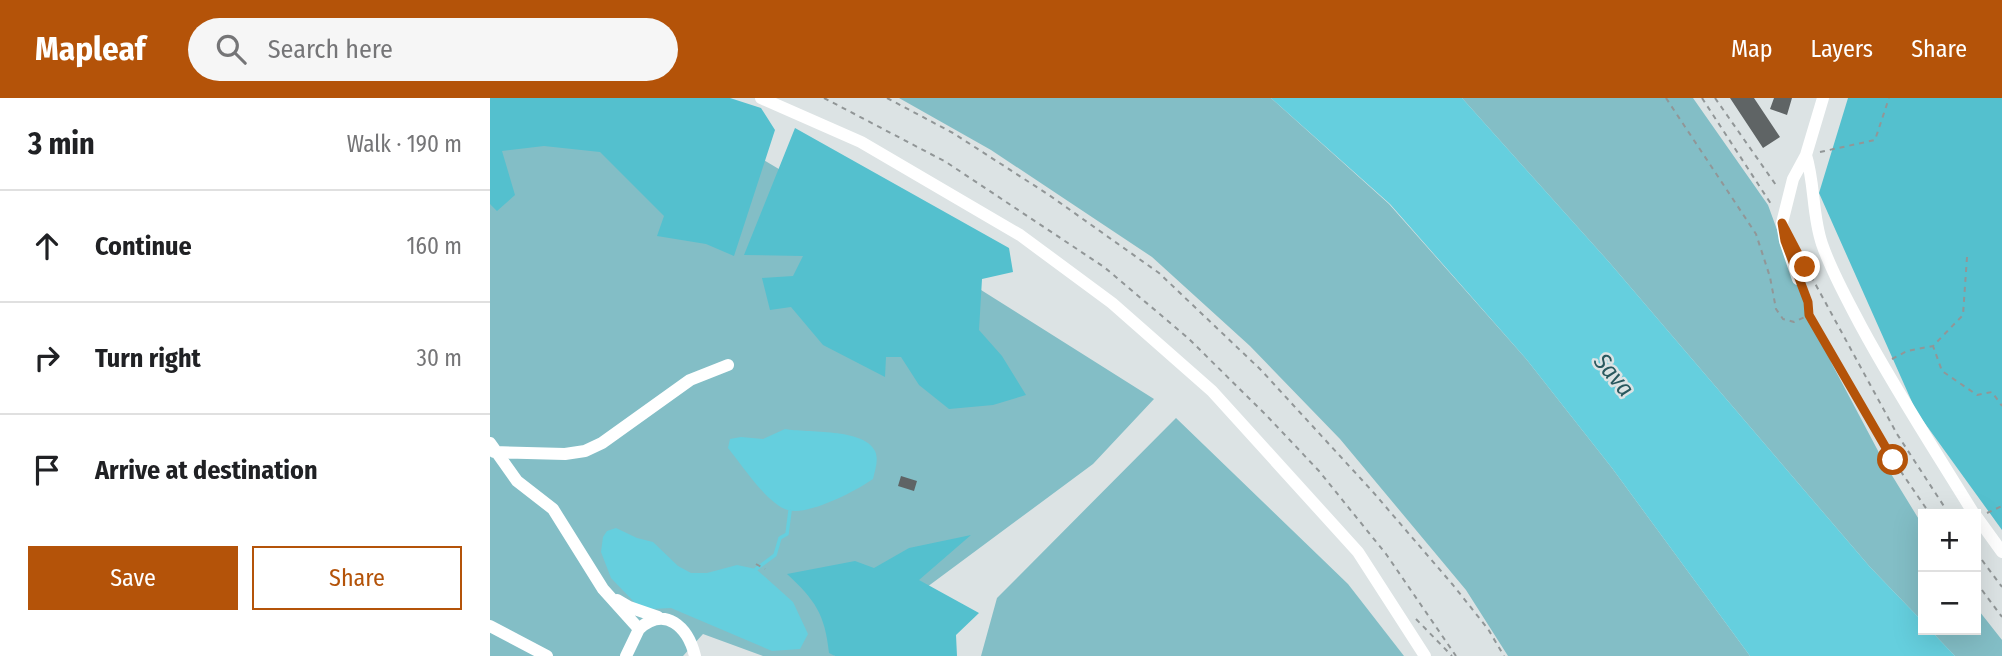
<!DOCTYPE html>
<html lang="en">
<head>
<meta charset="utf-8">
<style>
	body { margin:0; font-family:"Fira Sans Condensed",sans-serif; background:#f6f6f6; color:#202124 }
	.controls { position:absolute; right:21px; bottom:21px; display:grid; overflow:hidden; border-radius:0px; box-shadow:0 7px 28px #0002 }
	.controls button { width:63px; height:63px; display:grid; place-items:center; padding:0; border:0; border-bottom:2px solid #e0e0e0; background:#fff; color:#202124; font:35px sans-serif }
	.stop { position:absolute; width:21px; height:21px; margin:-16px; border:5px solid #b45309; border-radius:50%; background:#fff }
	.stop.end { background:#b45309; border-color:#fff; box-shadow:0 2px 7px #0008 }
	.list { margin:0; padding:0; list-style:none }
	h2 { display:flex; justify-content:space-between; align-items:center; height:91px; margin:0; padding:0 28px; font-size:30px }
	h2 small { font-size:23px; font-weight:400; color:#757577 }
	.list li { display:grid; grid-template-columns:46px 1fr auto; gap:21px; align-items:center; box-sizing:border-box; height:112px; padding:0 28px; border-top:2px solid #e0e0e0 }
	.list b { display:block; font-size:26px; white-space:nowrap }
	.list em { font-size:23px; font-style:normal; color:#757577 }
	.actions { display:flex; gap:14px; padding:21px 28px }
	.actions a { flex:1; padding:16px 0; border:2px solid #b45309; border-radius:0px; text-align:center; font-size:24px; color:#b45309 }
	.actions .main { background:#b45309; color:#fff }
	.icon { flex:none; width:38px; height:38px; fill:none; stroke:currentColor; stroke-width:2; stroke-linecap:round; stroke-linejoin:round }
	.map { position:relative; flex:none; width:1512px; height:558px; overflow:hidden }
	header { display:flex; align-items:center; gap:42px; box-sizing:border-box; height:98px; padding:0 35px; background:#b45309; color:#fff }
	header strong { font-size:33px }
	nav { display:flex; gap:38px; margin-inline-start:auto; font-size:24px }
	.search { width:490px; height:63px; background:#f6f6f6; display:flex; align-items:center; gap:18px; box-sizing:border-box; padding:0 24px; border-radius:38px; color:#757577; font-size:26px }
	main { display:flex }
	aside { flex:1; background:#fff }
	.map>svg:first-child { display:block }
</style>
</head>
<body>
<header>
<strong>Mapleaf</strong>
<div class="search"><svg class="icon" aria-label="search" viewBox="0 0 24 24"><circle cx="10" cy="10" r="6"/><path d="M15 15l6 6"/></svg>Search here</div>
<nav><a>Map</a><a>Layers</a><a>Share</a></nav>
</header>
<main>
<aside>
<h2>3 min<small>Walk · 190 m</small></h2>
<ul class="list">
<li><svg class="icon" aria-label="ahead" viewBox="0 0 24 24"><path d="M12 20V5M6 11l6-6 6 6"/></svg><div><b>Continue</b></div><em>160 m</em></li>
<li><svg class="icon" aria-label="right" viewBox="0 0 24 24"><path d="M7 20v-9h11M14 6l5 5-5 5"/></svg><div><b>Turn right</b></div><em>30 m</em></li>
<li><svg class="icon" aria-label="arrive" viewBox="0 0 24 24"><path d="M6 21V4h12l-3 4 3 4H6"/></svg><div><b>Arrive at destination</b></div></li>
</ul>
<div class="actions"><a class="main">Save</a><a>Share</a></div>
</aside>
<div class="map">
<svg width="1512" height="558" viewBox="0 0 1512 558">
	<rect width="100%" height="100%" fill="#dce3e4"/>
	<path fill="#83bec6" d="M0,0L252,49L472,180L664,301L603,366L344,558H273L213,536L193,558H0Z
		M409,0H781L899,106L1037,262L1122,370L1260,558H1018L976,492L850,341L760,248L662,159L501,52Z
		M972,0H1203L1278,107L1303,176L1342,266L1395,366L1433,428V524L1380,469L1119,164Z
		M686,320L858,486L914,558H491L507,500Z
		M1486,509L1512,542V558H1465L1440,532H1486Z"/>
	<path fill="#54c0ce" d="M0,0H240L271,10L285,32L244,158L216,146L167,138L174,118L110,54L54,48L12,53L25,97L7,113L0,106Z
		M1358,0H1512V432L1426,313L1329,95Z
		M305,30L519,150L523,174L492,181L489,232L512,258L536,297L503,307L459,311L429,287L411,259H396L395,279L333,247L301,209L280,212L272,180L303,178L313,158L254,157Z
		M481,437L429,482L489,515L466,537L467,558H345L339,555C335,516 325,502 297,476L365,463L384,470L419,450Z"/>
	<path fill="#65cfde" d="M781,0H972L1119,164L1380,469L1433,524V532H1440L1465,558H1260L1122,370L1037,262L900,106Z
		M295,331C317,335 374,330 385,353C389,362 385,372 383,381C366,393 318,418 298,412C277,406 252,367 238,350L240,341L251,339L273,341Z
		M126,430L147,440L163,444L188,468L201,475H217L247,467L266,471L303,504L318,536L310,551L282,553L181,510L161,511L147,507L121,480L111,454L113,439L117,433Z"/>
	<g fill="none" stroke-linecap="round" stroke-linejoin="round">
		<path stroke="#65cfde" stroke-width="3.5" d="M266,471L285,457L290,440L297,436L300,413"/>
	</g>
	<path fill="#5f6465" d="M1240,0H1264L1290,39L1273,50Z
		M1284,0H1302L1297,17L1280,11Z
		M411,378L427,383L424,393L408,388Z"/>
	<g fill="none" stroke-linecap="round" stroke-linejoin="round">
		<path stroke="#919697" stroke-width="2" stroke-dasharray="5 5" stroke-linecap="butt" d="M334,0L456,64L614,169L698,240L777,318L829,373L896,456L966,558
			M397,0L463,35L559,97L669,175L771,272L883,394L963,487L998,531L1014,558
			M1176,0L1266,136L1280,179L1286,211L1293,221L1304,224L1319,217L1318,204L1313,192
			M1212,0L1283,109
			M1225,0L1288,90
			M1330,54L1385,42L1399,0
			M1477,159L1473,217L1443,248L1452,273L1487,297L1502,294L1512,308
			M1321,178L1407,336L1459,416
			M1319,218L1403,362L1440,416
			M1402,261L1417,253L1443,248
			M1497,415L1512,408
			M1486,454L1512,489
			M266,466L275,471
			M1486,484L1512,519
			M926,521L962,558"/>
		<path stroke="#fff" stroke-width="12" d="M271,0L371,44L530,137L622,205L722,293L868,454L935,558
			M1316,57C1325,86 1322,117 1332,146C1342,175 1357,201 1371,228C1406,293 1446,354 1484,416
			M1308,181L1295,143L1292,125L1303,81L1316,57L1333,0
			M0,345L27,383L63,411L113,491L149,531L136,558
			M4,354L75,356L95,353L112,345L200,282L238,267
			M1486,418L1512,454
			M127,502L139,509L168,519
			M0,528L57,558
			M149,531C175,507 198,529 205,558"/>
	</g>
	<g fill="none" stroke-linecap="round" stroke-linejoin="round">
		<path stroke="#b45309" stroke-width="9" d="M1315,169L1292,125L1295,143L1318,204L1319,217L1403,362"/>
	</g>
	<g text-anchor="middle" stroke-width="5" stroke-linejoin="round" paint-order="stroke">
		<g font-size="24" font-style="italic" fill="#29585e" stroke="#dce3e4">
			<text transform="translate(1124 277) rotate(50)" y="8">Sava</text>
		</g>
	</g>
</svg>
<div class="controls">
<button>+</button>
<button>−</button>
</div>
<div class="stop" style="left:1403px;top:362px"></div>
<div class="stop end" style="left:1315px;top:169px"></div>
</div>
</main>
</body>
</html>
